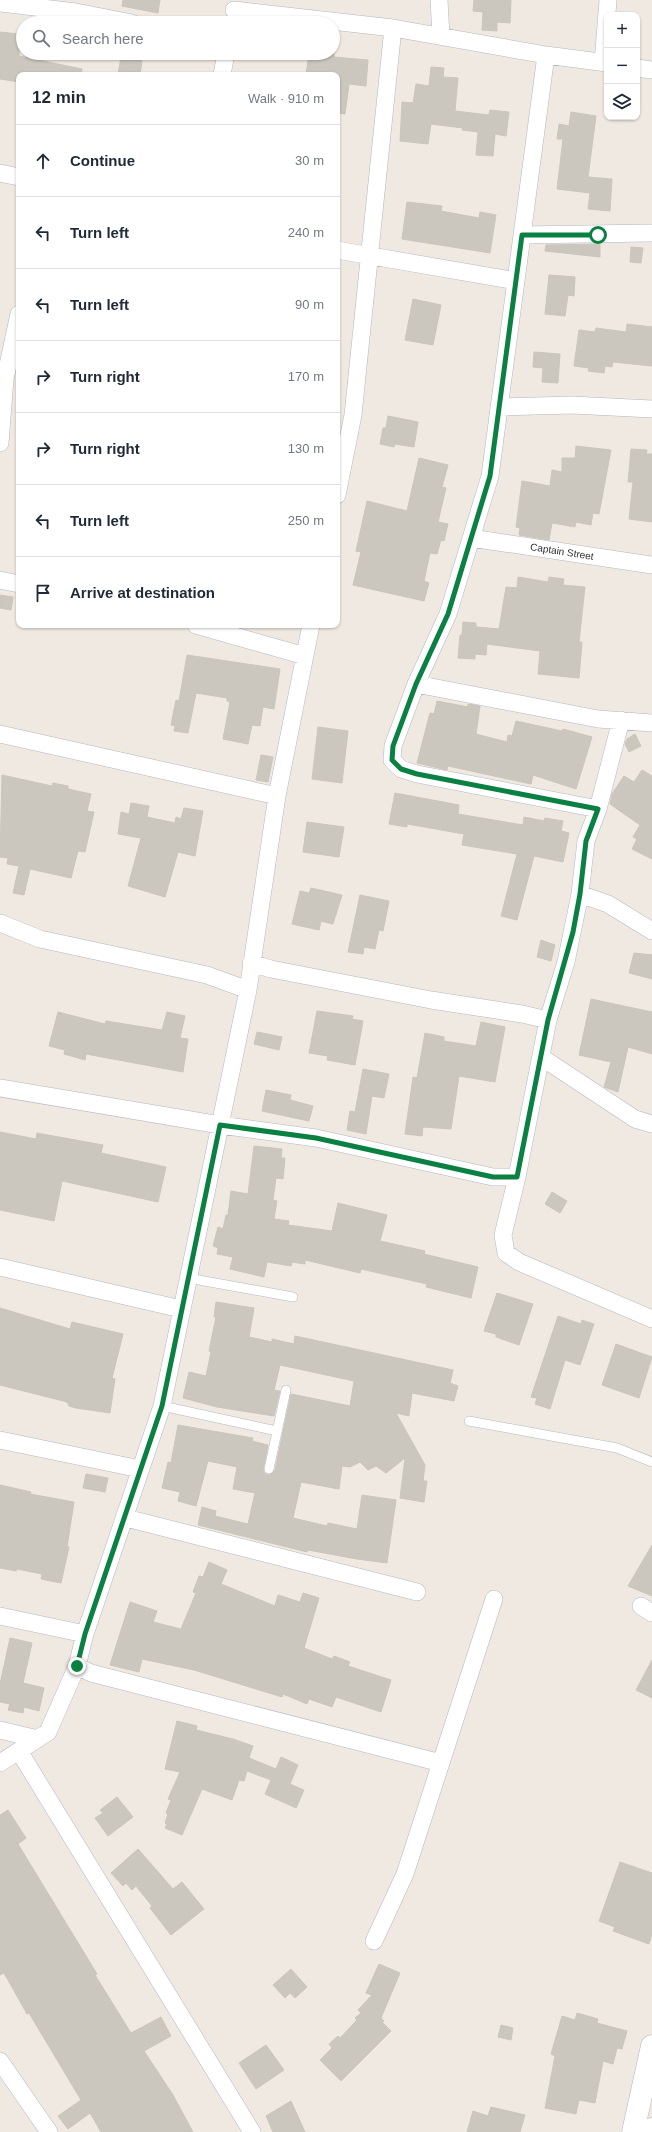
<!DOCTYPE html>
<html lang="en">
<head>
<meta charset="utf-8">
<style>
	body { margin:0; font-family:Helvetica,sans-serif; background:#f2f2f3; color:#1f2937 }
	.controls { position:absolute; right:12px; top:12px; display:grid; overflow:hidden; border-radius:8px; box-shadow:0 1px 3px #0004 }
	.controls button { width:36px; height:36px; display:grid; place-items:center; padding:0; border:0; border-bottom:1px solid #e0e1e3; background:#fff; color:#1f2937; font:20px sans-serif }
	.stop { position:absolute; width:12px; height:12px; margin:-9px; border:3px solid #0b8043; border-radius:50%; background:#fff }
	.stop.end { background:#0b8043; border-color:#fff; box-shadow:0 1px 4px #0008 }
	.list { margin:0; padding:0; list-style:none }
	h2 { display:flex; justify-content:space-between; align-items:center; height:52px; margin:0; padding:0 16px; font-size:17px }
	h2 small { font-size:13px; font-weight:400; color:#747a83 }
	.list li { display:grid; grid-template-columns:26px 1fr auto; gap:12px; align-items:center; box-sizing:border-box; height:72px; padding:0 16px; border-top:1px solid #e0e1e3 }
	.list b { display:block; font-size:15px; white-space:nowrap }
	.list em { font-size:13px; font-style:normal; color:#747a83 }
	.icon { flex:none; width:22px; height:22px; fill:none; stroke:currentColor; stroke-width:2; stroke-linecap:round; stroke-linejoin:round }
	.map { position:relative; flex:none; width:652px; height:2132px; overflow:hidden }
	.search { position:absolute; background:#fff; box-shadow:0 1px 3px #0004; left:16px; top:16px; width:324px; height:44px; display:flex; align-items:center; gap:10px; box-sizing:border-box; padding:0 14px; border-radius:22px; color:#747a83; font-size:15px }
	.panel { position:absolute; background:#fff; box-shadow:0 1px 3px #0004; left:16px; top:72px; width:324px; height:556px; border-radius:8px }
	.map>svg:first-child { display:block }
</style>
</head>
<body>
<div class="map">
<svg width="652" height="2132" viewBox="0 0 652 2132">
	<rect width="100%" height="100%" fill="#efe9e1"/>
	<path fill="#cbc7bf" stroke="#cbc5ba" d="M123,0H160L158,13L122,6Z
		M474,0H511L510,23L497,22V31L482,30L483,12L473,11Z
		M0,32L19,34V56L82,69L81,75H19V82L0,79Z
		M309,53H334V57L368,60L366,86L349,84L345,114L337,113V75H306Z
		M121,57L142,61L140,75H118Z
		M431,67L444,68L443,77L458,78L455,111L489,115L490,110L509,112L506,136L495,134L493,156L476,155L478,132L462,130L463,128L431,124L428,144L400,141L402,102L413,103L416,84L429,86Z
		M571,112L596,116L588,177L612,179L610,211L588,209L590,193L557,189L563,139H557L559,124L569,126Z
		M407,202L442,206L441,211L479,218L480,212L496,215L490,253L402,239Z
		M600,244V257L545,251L546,245Z
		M631,247L643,248L641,263L630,262Z
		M549,275L575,277L574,296L568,295L565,316L545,314Z
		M413,299L441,305L433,345L405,340Z
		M627,324L652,327V366L613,362L612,367L605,366L604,373L588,371L589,368L574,366L579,330L595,332L596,328L626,332Z
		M534,352L560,354L558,383L542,382L543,368L533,367Z
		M388,416L418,422L414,447L395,444L394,447L380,444L383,428H386Z
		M576,446L611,450L599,514L593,513L591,525L576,522L575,527L552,523L549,540L519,535L520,528L516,527L522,481L550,486L552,470L562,472V458H575Z
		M631,449L647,450L646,454H652V522L629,519L633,482H628Z
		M419,458L448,465L442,487L446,488L438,522L448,524L444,541L441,540L437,554L430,553L424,581L429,583L424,601L353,585L361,552L356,551L367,501L407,511Z
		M518,577L548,582L549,577L564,579L563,585L585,587L579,642H582L579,678L538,674L540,651L487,644L486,655L475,654V659L458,658L460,635H462L463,622L476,623V627L499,629L506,587L517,588Z
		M0,595L13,597L11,610L0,608Z
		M187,655L280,669L274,709L263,707L260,726L252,725L248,744L223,739L230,702L227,701V698L196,693L188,733L174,731L175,726L171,725L176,700L179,701Z
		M437,701L468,707V704L480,706L476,734L507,742L508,735L512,736L516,721L562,731L563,729L592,737L576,789L533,775L531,784L448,766L447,770L417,763L430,713L434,714Z
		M318,727L348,731L342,783L312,779Z
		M635,734L641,746L629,752L625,744L627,739Z
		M261,755L273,757L268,782L256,780Z
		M642,770L652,776V859L632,849L637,839L633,837L640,825L610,804L612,794L624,776L634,782Z
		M2,775L52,786L53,783L68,786V789L91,794L87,811L94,812L85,852L78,851L71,878L30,869L24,895L13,893L19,866L7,864L8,858L0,857Z
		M395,793L459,805L458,814L523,825L524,817L544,821L545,818L563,821L561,831L569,833L563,862L534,856L517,920L501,916L517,854L462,845L464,834L407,824V827L389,824Z
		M131,803L149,806L147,817L175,823L176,817L181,819L184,808L203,811L195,856L178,852L165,897L128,886L141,838L118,834L121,812L129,814Z
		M307,822L344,827L339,857L303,852Z
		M311,888L342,895L333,924L321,921L319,930L292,924L300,891L309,893Z
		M360,895L389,901L383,931L379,930L375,949L364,947L363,954L348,952Z
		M541,940L555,945L551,961L537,957Z
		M634,953L652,955V979L629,973Z
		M591,999L652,1012V1054L628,1047L618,1092L604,1087L611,1062L579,1055Z
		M317,1011L353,1016L352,1019L363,1021L355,1065L327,1060L328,1056L309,1053Z
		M58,1012L105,1024L106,1021L162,1030L167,1012L185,1016L180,1038L188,1039L183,1072L86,1054L85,1060L64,1054L65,1050L49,1046Z
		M481,1022L505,1027L495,1082L459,1076L451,1129L423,1127L422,1136L405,1134L413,1077L417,1078L425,1033L444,1037V1041L476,1046Z
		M257,1032L282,1037L279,1050L254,1044Z
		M363,1069L389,1074L384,1098L372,1096L366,1134L347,1130L350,1111L355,1112Z
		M266,1090L291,1095L290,1100L313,1106L309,1121L262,1111Z
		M0,1132L36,1139L37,1133L103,1145L101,1153L166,1167L158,1202L62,1181L54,1221L0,1210Z
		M254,1146L282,1149L281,1158H285L283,1179L276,1178L273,1200L277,1201L274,1219L289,1221L288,1225L332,1231L338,1203L387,1215L380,1241L425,1251L424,1254L478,1267L471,1298L426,1287L427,1284L361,1269L360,1273L305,1260V1264L292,1262L291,1266L267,1262L264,1277L230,1269L233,1257L217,1254L218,1248L213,1246L218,1227L223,1229L226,1215H228L231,1191L248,1194Z
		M552,1192L567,1201L560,1213L545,1204Z
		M497,1293L533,1304L519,1345L496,1337V1334L484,1331Z
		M216,1302L254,1308L249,1337L272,1342V1339L294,1344L295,1336L453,1370L450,1383L458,1386L454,1401L412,1393L409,1416L396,1413L425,1465L423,1481H427L424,1502L400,1498L405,1458L386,1473L376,1466L368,1470L360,1462L350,1467L342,1466L339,1489L301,1482L293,1518L327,1526L328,1523L357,1529L362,1495L396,1500L387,1563L357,1559L308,1550L307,1552L198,1525L202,1507L216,1511L215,1516L248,1524L255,1493L233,1489L237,1467L208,1461L196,1506L178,1501L180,1492L162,1488L168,1462L171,1463L178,1425L253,1438L252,1441L268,1445L263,1470L265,1474L270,1475L275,1470L291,1394L350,1406L354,1381L280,1365L274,1390L280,1391L274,1416L217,1407L183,1398L189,1372L206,1376L211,1352L209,1351L216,1317H214Z
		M0,1308L70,1329L72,1322L123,1334L112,1378L115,1379L110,1413L76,1408L69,1406L67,1402L0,1385Z
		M558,1316L581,1324L582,1320L594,1324L580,1365L565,1360L550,1409L535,1404L537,1398L531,1397Z
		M616,1344L652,1357L639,1398L602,1385Z
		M86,1474L108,1478L105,1492L83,1488Z
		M0,1485L31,1492L30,1494L74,1502L67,1547H69L61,1583L41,1579L42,1574L17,1569L16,1571L0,1568Z
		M652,1545V1596L628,1586Z
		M209,1562L227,1570L221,1584L275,1606L278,1595L300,1602L303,1593L319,1598L304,1648L332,1659L334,1656L350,1662L348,1666L391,1680L381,1712L336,1697L332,1707L309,1699L307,1704L283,1694L282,1697L194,1670L142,1659L139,1672L110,1665L130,1602L157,1611L153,1622L181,1629L196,1593L193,1592L199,1576L203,1577Z
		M10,1638L32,1643L23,1683L44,1688L39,1711L24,1707L23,1713L8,1710L10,1704L0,1702V1684Z
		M652,1660V1698L636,1690Z
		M177,1721L197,1726L196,1730L233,1739L253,1746L249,1758L276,1769L281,1757L298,1765L290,1784L304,1790L296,1808L265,1794L271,1780L247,1771L244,1781L239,1780L232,1800L202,1789L182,1835L165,1828L167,1824L165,1823L168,1814L166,1813L171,1800L168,1799L180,1772L165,1769Z
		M117,1797L133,1817L108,1836L95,1818L103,1813L100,1810Z
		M8,1810L26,1838L18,1844L97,1974L95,1975L131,2033L161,2017L171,2036L144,2051L173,2095L193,2132H101L90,2113L68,2129L58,2116L81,2100L29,2013L27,2014L4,1973L0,1975V1815Z
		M138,1849L173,1889L182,1882L204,1909L171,1935L150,1908L152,1906L136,1886L132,1890L126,1883L123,1886L111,1873Z
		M620,1862L652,1873V1934L649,1944L613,1931L615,1927L599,1921Z
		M379,1964L400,1973L381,2018L384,2021L382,2022L391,2031L341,2081L320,2060L332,2048L329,2044L338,2036L340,2038L357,2020L355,2018L361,2013L358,2010L372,1995L366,1993Z
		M291,1969L307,1987L295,1998L290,1993L285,1998L273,1985Z
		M577,2013L598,2019L597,2023L627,2031L622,2049L617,2048L613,2064L603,2061L595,2103L579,2100L576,2114L545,2108L555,2056L551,2054L562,2016L575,2020Z
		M501,2025L513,2028L511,2040L498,2037Z
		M266,2045L284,2070L256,2089L239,2063Z
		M291,2101L305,2132H273L266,2116Z
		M491,2107L525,2115L520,2132H467L473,2111L488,2116Z"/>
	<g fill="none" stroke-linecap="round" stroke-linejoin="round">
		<defs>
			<path id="lane" d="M188,1278L293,1297
				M162,1406L277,1431
				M469,1421L617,1448L652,1462
				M269,1469L286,1390"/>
			<path id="street" d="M439,0L441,36
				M0,3L76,12L132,23
				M234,10L393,28L546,55L607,63
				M546,55L490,476L448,614L416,684L393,746L392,760L401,769L417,774L598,809
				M603,63L608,0
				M637,68L652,70
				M222,75L226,53
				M0,173L19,177
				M522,235L652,233
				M337,250L516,281
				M499,407L572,405L652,409
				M0,443L5,379L19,314
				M337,495L353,415L393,28
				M471,538L652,565
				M0,580L19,584
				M196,625L305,656
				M416,684L598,719L652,723
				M0,734L277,796
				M580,894L586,841L598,809L621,720
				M0,923L40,939L207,975L248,990
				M251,963L271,969L431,1000L522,1014L548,1020L566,962L580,894L608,904L652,931
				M548,1020L517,1177L503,1235L506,1253L519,1262L652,1319
				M541,1057L635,1119L652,1124
				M0,1088L220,1125L316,1138L493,1177H517
				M0,1267L181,1309
				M0,1440L140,1469
				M126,1518L417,1592
				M641,1606L652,1613
				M0,1616L85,1634
				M77,1666L91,1673L441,1763
				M0,1730L38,1739
				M19,1751L252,2132
				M0,1763L48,1732L77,1666L85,1634L162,1406L248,990L277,796L311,625
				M374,1941L405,1874L494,1599
				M0,2061L49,2132"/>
			<path id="secondary" d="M633,2132L652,2046
				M651,2132L652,2129"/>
		</defs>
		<use href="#lane" stroke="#b4b7c1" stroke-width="10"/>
		<use href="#street" stroke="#b4b7c1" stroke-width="18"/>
		<use href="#secondary" stroke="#b4b7c1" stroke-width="23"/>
		<use href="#lane" stroke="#fff" stroke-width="9"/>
		<use href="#street" stroke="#fff" stroke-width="17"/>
		<use href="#secondary" stroke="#fff" stroke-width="22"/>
	</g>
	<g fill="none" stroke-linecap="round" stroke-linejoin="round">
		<path stroke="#0b8043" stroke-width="5" d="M77,1666L85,1634L162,1406L220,1125L316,1138L493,1177H517L548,1020L573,932L580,894L586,841L598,809L417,774L401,769L392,760L393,746L416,684L448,614L490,476L522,235H598"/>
	</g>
	<g text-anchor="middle" stroke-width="3" stroke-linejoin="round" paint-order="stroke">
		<g font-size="10" fill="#2e2e2e" stroke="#fff">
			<text transform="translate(562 551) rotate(9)" y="4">Captain Street</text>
		</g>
	</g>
</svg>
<div class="controls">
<button>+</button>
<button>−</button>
<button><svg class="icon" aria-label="layers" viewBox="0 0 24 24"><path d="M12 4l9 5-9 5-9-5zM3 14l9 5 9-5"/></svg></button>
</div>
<div class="stop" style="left:598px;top:235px"></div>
<div class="stop end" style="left:77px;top:1666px"></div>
<div class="search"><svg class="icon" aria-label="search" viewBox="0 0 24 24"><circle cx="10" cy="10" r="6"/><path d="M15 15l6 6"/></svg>Search here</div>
<section class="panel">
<h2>12 min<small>Walk · 910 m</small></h2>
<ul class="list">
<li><svg class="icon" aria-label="ahead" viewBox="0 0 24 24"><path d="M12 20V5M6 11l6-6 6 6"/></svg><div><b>Continue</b></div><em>30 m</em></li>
<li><svg class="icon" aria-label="left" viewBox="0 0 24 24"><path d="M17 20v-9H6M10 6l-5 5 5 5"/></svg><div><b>Turn left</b></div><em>240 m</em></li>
<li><svg class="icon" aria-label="left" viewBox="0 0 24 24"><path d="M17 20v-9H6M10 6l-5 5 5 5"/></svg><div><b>Turn left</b></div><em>90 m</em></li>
<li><svg class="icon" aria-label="right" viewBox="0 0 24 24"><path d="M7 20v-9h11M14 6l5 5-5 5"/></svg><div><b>Turn right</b></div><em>170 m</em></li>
<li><svg class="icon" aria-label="right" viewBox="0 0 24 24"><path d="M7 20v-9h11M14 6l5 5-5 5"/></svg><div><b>Turn right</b></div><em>130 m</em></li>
<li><svg class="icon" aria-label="left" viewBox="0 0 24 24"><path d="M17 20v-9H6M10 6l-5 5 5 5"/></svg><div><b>Turn left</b></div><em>250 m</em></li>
<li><svg class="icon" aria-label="arrive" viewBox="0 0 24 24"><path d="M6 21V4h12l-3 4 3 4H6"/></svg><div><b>Arrive at destination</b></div></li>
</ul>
</section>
</div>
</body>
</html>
